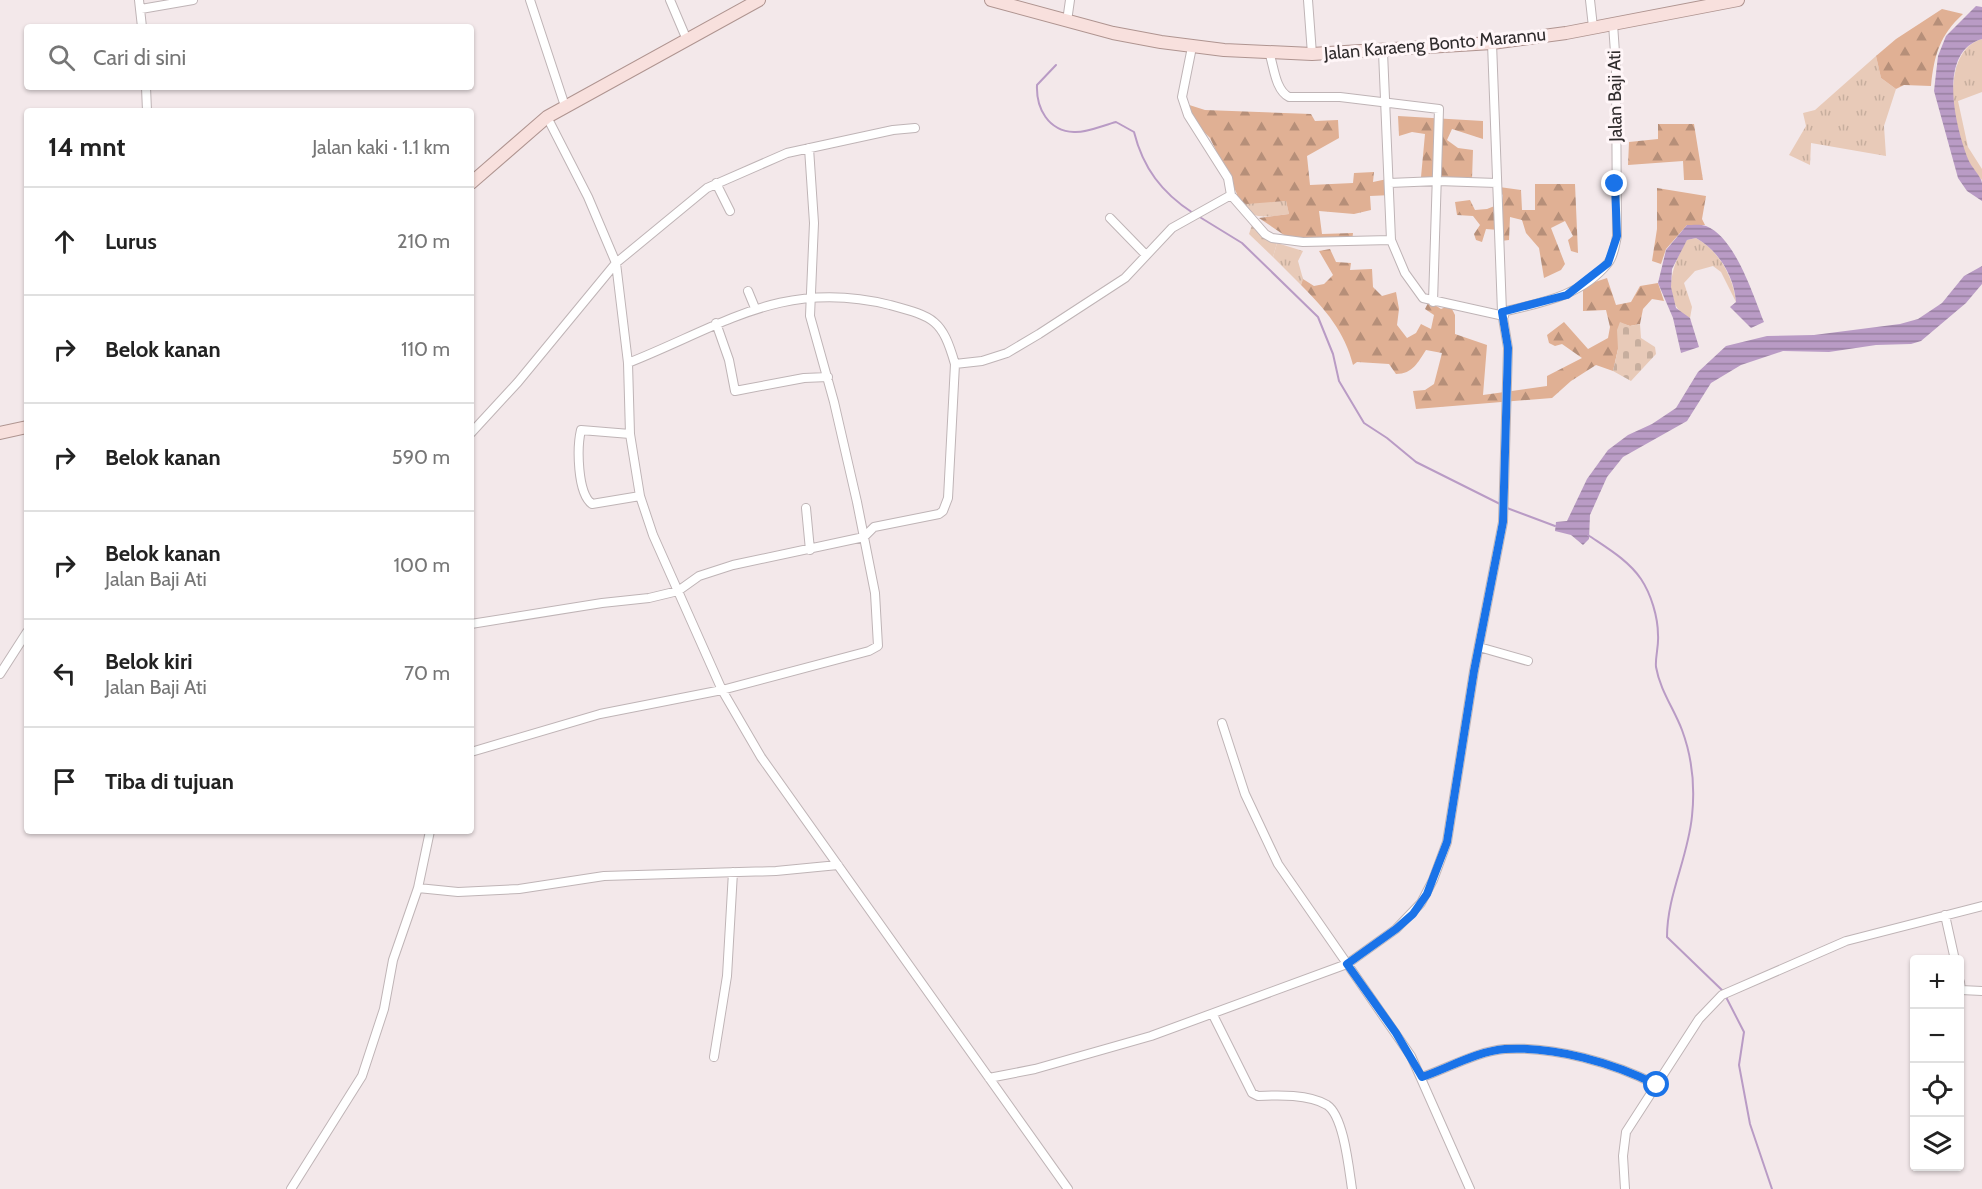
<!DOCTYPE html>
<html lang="id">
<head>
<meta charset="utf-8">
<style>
	body { margin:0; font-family:Cabin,sans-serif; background:#f6f6f6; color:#222 }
	.controls { position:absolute; right:18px; bottom:18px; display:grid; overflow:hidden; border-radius:6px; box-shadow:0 2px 4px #0004 }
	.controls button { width:54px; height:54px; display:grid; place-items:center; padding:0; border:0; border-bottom:2px solid #e0e0e0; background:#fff; color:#222; font:30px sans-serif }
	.stop { position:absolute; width:18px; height:18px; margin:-14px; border:4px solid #1a73e8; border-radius:50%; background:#fff }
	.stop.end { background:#1a73e8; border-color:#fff; box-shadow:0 2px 6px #0008 }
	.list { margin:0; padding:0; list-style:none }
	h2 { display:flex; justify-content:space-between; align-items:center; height:78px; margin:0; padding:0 24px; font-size:26px }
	h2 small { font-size:20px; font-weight:400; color:#767676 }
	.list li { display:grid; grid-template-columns:39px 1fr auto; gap:18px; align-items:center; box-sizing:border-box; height:108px; padding:0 24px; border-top:2px solid #e0e0e0 }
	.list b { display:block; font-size:22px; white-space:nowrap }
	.list p { margin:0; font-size:20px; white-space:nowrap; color:#767676 }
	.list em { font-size:20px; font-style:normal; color:#767676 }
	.icon { flex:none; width:33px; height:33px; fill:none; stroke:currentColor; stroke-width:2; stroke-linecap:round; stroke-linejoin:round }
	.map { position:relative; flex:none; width:1982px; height:1189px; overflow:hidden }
	.search { position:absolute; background:#fff; box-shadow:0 2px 4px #0004; left:24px; top:24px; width:450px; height:66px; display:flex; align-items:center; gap:15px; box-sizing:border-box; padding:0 21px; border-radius:6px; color:#767676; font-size:22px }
	.panel { position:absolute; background:#fff; box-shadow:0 2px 4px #0004; left:24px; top:108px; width:450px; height:726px; border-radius:6px }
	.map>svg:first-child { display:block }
</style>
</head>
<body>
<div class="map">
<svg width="1982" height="1189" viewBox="0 0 1982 1189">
	<defs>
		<pattern id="grass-tufts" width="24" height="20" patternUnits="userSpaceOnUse" patternTransform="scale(1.5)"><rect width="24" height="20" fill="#e8cab8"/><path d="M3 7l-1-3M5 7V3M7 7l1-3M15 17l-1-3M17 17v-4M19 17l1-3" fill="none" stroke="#c7ae9e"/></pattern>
		<pattern id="forest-firs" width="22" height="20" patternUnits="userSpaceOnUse" patternTransform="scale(1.5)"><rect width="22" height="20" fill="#e0b094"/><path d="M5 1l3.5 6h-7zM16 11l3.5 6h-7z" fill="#b68f79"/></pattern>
		<pattern id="wetland-marsh" width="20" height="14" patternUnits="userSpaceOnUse" patternTransform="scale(1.5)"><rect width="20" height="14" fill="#e8cab8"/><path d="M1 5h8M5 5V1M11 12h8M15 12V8" fill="none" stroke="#c7ae9e"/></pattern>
		<pattern id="cemetery-stones" width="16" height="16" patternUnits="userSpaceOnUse" patternTransform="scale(1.5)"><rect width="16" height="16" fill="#e8cab8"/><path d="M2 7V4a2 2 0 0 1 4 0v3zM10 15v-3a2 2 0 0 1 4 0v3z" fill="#c7ae9e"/></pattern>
		<pattern id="water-rules" width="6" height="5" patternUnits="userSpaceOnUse" patternTransform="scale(1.5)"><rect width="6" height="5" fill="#b99bc5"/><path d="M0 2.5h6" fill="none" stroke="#977fa0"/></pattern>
	</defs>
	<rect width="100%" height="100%" fill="#f3e8ea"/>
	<path fill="url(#grass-tufts)" d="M1982,39V92L1958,101L1968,147L1982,169V180C1954,156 1934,52 1982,39Z
		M1876,56L1881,78L1896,89L1884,126L1886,156L1811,143L1810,165L1789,155L1806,126L1803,113L1815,110Z
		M1286,201L1289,214C1272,216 1250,222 1241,203Z
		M1696,238C1719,251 1733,276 1736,302L1721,272L1713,266L1695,271L1684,283L1692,307L1690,318C1658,303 1673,262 1687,240Z
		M1277,243L1303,251L1298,261L1303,279L1301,285L1273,257Z"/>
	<path fill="url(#forest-firs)" d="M1942,9L1963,14C1940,35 1934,55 1931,86L1904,85L1896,89L1881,78L1876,56L1896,39Z
		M1183,103L1205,110L1311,114L1315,121L1338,120L1339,138L1307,156L1310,185L1353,183L1354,173L1374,172L1373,182L1392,178V195L1370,196L1371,210L1354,214L1319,211L1322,234L1353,233L1352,242L1287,237L1259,218L1289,214L1286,201L1247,204L1235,202L1237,194L1210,138L1193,121Z
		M1398,116L1483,121V139L1452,129L1447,140L1458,148L1473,150L1472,179L1421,177L1425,134L1412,132L1399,136Z
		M1658,124H1694L1703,180H1684L1683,161L1628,165L1629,142L1658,139Z
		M1535,184H1575L1578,253L1571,251L1568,240L1573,236L1565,221L1551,228L1565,264L1561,270L1544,278L1539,248L1526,233L1522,220L1510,217L1509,240L1501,241L1499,230L1486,229L1482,242L1476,240L1474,234L1480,225L1473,216L1457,215L1455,202L1470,200L1475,210L1487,209L1502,203L1503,195L1492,186L1521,190L1522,210H1535Z
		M1657,188L1706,196L1702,219L1705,225H1687L1666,249L1661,264L1652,261L1657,229Z
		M1330,249L1336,262L1351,263L1350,270L1372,269L1373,287L1382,296L1396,292L1399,309L1397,325L1407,338L1416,333L1421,324L1431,329L1434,315L1425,309L1429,301L1441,309L1450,305L1455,315V334L1487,345L1483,395L1547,386V376L1582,358L1562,344L1555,346L1549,343L1547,335L1564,322L1588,349L1608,338L1610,327L1606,310L1583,311V286L1607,278L1616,305L1631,302L1640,286L1658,283L1664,301L1652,299L1643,309L1640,324L1630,326L1620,323L1618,349L1613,371L1596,365L1571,381L1552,398L1416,409L1413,391L1425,390L1434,384L1442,353L1426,350C1418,362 1413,374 1396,374L1389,364L1357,362L1353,365C1345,332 1325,309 1301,285L1303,279L1314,286L1324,284L1333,275L1319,251Z"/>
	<path fill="url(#wetland-marsh)" d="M1252,225L1277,243L1273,257L1249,234Z"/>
	<path fill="url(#cemetery-stones)" d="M1620,322L1630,326L1640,324L1641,338L1655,347L1656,354L1631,381L1613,371L1618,349L1617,330Z"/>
	<path fill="url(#water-rules)" d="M1976,6L1982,7V39C1936,52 1956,128 1968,159C1971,167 1981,176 1982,183C1982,188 1982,196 1982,201L1967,191L1958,178L1934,91L1938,56L1946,36Z
		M1687,225C1692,225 1701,224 1706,226C1735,237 1753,295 1764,322L1751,328L1730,307L1736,302C1734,276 1719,251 1696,238L1687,240L1672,269L1671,287L1676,308L1690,318L1699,347L1681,353L1673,318L1658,283L1666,250Z
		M1982,266V284L1966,303L1921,341L1911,344L1876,345L1829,352L1783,351L1741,365L1711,383L1687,421L1623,457L1607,477L1590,515L1589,539L1583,545L1571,535L1555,531L1556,522L1567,521L1587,479L1608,450L1628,435L1652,424L1676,408L1698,372L1726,346L1767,336L1814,335L1900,324L1918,319L1942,303L1964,276Z"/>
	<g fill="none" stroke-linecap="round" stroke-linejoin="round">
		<path stroke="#b99bc5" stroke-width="2" d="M1056,65L1037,85C1036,108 1048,131 1074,132C1086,133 1104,125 1116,122L1134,132C1143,168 1162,193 1193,213
			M1198,216L1242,243L1318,317L1333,354L1339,381L1364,423L1387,438L1416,462L1502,505
			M1507,508L1555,526
			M1588,535C1607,548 1628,560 1641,579C1651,594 1658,617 1658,635C1659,646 1655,657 1656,667C1660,690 1674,709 1682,730C1692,757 1695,788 1692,816C1688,858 1667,895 1667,937L1724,992
			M1726,997L1744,1032L1739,1065L1750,1124L1772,1189"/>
		<defs>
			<path id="street" d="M139,0L142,27
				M530,0L565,106
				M670,0L687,40
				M1308,0L1312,54
				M1590,0L1593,27
				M141,9L193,0
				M1067,21L1070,0
				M1192,47L1182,97L1188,115L1228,178L1231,195L1265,234L1272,238L1303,242L1391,240L1405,273L1423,298L1504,316
				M1269,52C1274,66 1275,90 1289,97H1340L1439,109L1433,302
				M1383,52L1391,240
				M146,87L147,111
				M547,117L588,197L616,263L628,363L630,434L640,496L653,535L722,690L761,757L1068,1189
				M716,183L730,211
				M1389,183L1438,181L1497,183
				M1110,218L1146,255
				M748,291L755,308
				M1502,312C1540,303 1582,296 1608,263C1614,256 1615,245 1617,236L1616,67L1613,24
				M716,323L729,360L735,391L804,378L828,377
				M628,363C722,326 783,278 890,305C934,317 942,319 955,364
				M471,433L518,382L616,263L707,188L787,153L893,130L915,128
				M630,434L581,430C577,447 577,493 592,504L640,496
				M806,508L810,550
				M471,624L602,603L649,598L678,591L699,576L733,565L864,537L874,527L939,514L943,511L948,498L955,364L982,361L1007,353L1039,334L1125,278L1172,228L1231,195
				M1479,647L1528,661
				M0,674L27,632
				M1222,723L1245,794L1278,864L1411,1056L1470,1189
				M471,752L600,714L722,690L869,651L878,646L875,593L857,502L834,402L810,316L814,223L809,148
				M418,888L430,831
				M1945,915L1955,960
				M1960,982L1961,990L1982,991
				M1213,1015L1252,1093L1258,1096C1278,1095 1309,1094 1327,1105C1344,1116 1349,1170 1352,1189
				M714,1057L727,976L733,872
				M1422,1077C1448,1068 1478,1051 1505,1049C1554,1046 1614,1063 1657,1085
				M989,1078L1035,1069L1151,1036L1347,964L1396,929L1421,903L1433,880L1447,842L1474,671L1503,522L1508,348L1502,312L1492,43
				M291,1189L362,1076L384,1009L393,960L418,888L458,892L519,889L604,876L776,871L838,865
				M1625,1189L1623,1156L1626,1132L1699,1019L1722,995L1846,941L1982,906"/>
			<path id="primary" d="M991,0L1113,33L1161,42L1224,50L1312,54L1492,43L1566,33L1738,0
				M471,183L547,117L759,0
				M0,433L27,427"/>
		</defs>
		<use href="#street" stroke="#bfb4b6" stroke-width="10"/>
		<use href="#primary" stroke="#af9490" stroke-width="14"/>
		<use href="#street" stroke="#fff" stroke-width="8"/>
		<use href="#primary" stroke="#f8e0dd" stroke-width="12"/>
	</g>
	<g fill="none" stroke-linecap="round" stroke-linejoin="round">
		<path stroke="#1a73e8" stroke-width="8" d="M1615,184L1617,236L1608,263L1567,295L1502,312L1508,348L1503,522L1474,671L1447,842L1427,894L1413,914L1396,929L1347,964L1396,1033L1422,1077C1448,1068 1478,1051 1505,1049C1554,1046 1614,1063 1657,1085"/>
	</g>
	<g text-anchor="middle" stroke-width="6" stroke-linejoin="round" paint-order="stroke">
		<g font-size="18" fill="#2f2b2c" stroke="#fff6f8">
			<text transform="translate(1435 44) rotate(-5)" y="6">Jalan Karaeng Bonto Marannu</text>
			<text transform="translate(1615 96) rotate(-91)" y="6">Jalan Baji Ati</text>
		</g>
	</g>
</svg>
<div class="controls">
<button>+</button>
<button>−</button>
<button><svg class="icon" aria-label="locate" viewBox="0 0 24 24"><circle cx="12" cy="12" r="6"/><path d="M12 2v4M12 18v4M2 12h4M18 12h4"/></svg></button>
<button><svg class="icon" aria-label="layers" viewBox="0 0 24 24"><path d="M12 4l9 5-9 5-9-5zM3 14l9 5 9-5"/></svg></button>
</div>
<div class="stop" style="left:1657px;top:1085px"></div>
<div class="stop end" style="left:1615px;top:184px"></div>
<div class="search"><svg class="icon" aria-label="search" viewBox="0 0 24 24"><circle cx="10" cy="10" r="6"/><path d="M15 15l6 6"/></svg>Cari di sini</div>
<section class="panel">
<h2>14 mnt<small>Jalan kaki · 1.1 km</small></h2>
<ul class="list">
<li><svg class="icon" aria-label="ahead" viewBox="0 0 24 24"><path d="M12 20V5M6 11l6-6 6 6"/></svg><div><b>Lurus</b></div><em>210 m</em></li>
<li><svg class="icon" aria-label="right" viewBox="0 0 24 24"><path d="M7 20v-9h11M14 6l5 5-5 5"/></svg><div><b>Belok kanan</b></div><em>110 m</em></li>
<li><svg class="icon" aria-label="right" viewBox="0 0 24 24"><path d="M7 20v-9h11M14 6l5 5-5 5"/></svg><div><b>Belok kanan</b></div><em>590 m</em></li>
<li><svg class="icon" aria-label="right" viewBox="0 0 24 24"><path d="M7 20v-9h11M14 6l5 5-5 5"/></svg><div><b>Belok kanan</b><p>Jalan Baji Ati</p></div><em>100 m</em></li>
<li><svg class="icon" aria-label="left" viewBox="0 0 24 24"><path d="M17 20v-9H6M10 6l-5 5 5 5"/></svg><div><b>Belok kiri</b><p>Jalan Baji Ati</p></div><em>70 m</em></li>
<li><svg class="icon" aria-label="arrive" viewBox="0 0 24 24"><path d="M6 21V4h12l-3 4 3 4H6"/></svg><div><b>Tiba di tujuan</b></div></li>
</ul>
</section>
</div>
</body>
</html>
